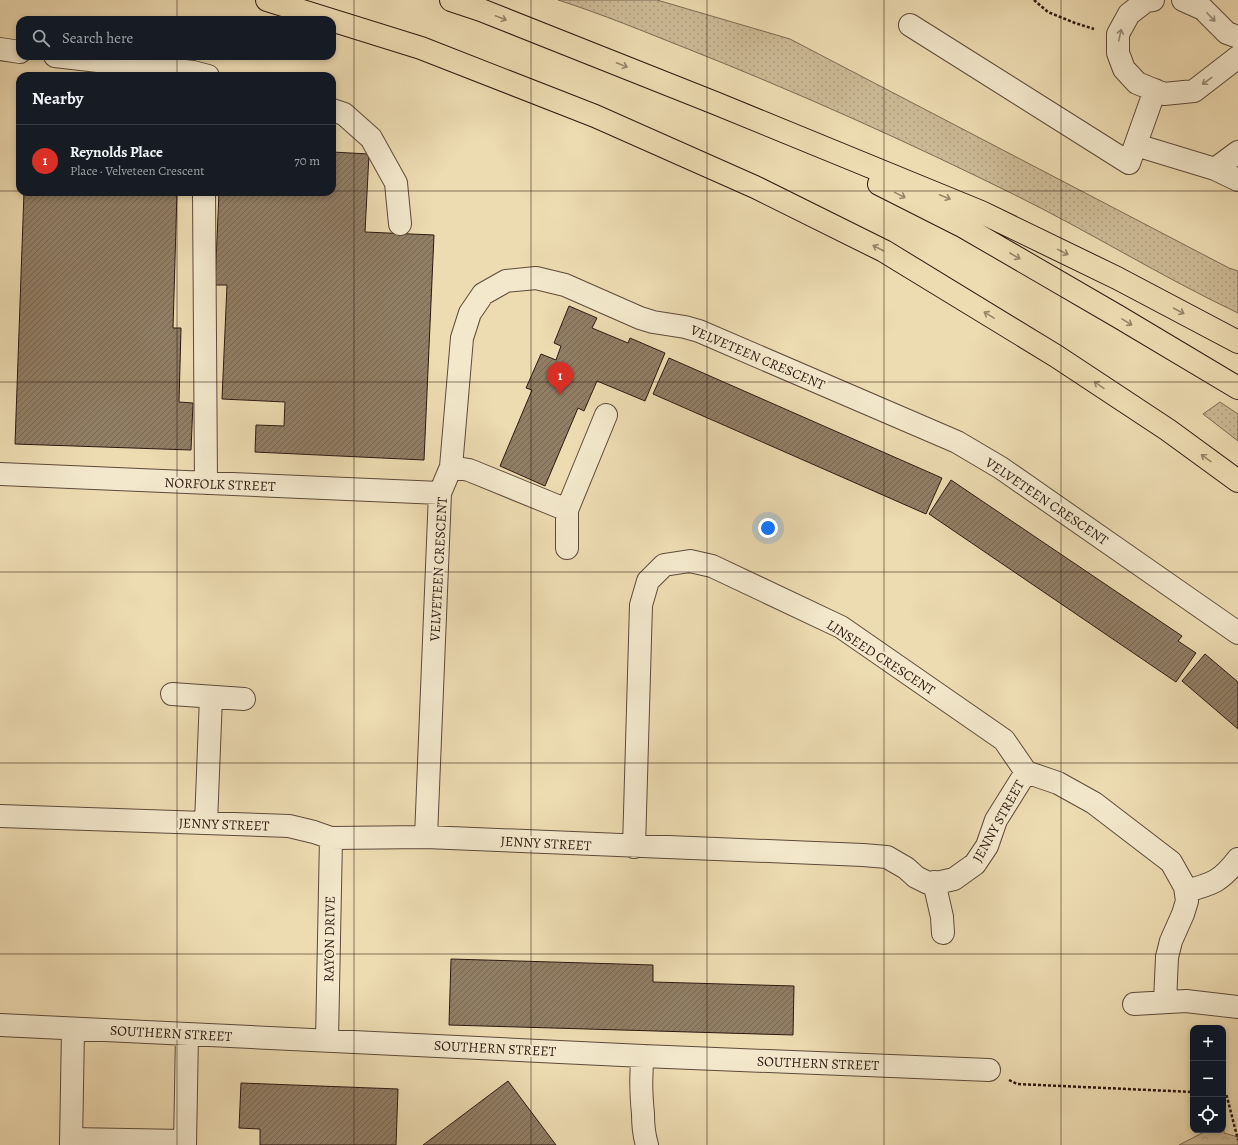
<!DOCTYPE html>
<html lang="en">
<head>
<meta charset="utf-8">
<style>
	body { margin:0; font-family:Alegreya,serif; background:#20242c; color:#f1f3f6 }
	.controls { position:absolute; right:12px; bottom:12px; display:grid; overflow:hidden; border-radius:8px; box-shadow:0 2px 6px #0003 }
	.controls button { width:36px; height:36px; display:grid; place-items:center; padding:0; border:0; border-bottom:1px solid #363941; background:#171b24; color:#f1f3f6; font:20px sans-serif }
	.you { position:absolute; left:768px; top:528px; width:14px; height:14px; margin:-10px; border:3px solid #fff; border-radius:50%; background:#1a73e8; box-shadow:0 0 0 6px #1a73e833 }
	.badge { display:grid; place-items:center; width:26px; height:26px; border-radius:50%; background:#d93025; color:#fff; font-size:13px; font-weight:700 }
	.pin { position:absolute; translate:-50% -33px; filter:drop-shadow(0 1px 2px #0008) }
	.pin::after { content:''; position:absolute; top:21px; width:14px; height:12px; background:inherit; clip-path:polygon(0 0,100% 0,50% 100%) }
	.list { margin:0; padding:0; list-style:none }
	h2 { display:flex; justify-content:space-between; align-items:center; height:52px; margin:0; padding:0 16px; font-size:17px }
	h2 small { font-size:13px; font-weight:400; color:#9ea1a6 }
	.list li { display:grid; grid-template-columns:26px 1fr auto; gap:12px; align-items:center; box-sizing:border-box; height:72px; padding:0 16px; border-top:1px solid #363941 }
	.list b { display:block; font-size:15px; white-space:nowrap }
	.list p { margin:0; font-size:13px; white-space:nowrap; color:#9ea1a6 }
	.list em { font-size:13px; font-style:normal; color:#9ea1a6 }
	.icon { flex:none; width:22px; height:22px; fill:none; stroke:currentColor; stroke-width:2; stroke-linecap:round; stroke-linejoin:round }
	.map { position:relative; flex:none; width:1238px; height:1145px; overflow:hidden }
	.search { position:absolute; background:#171b24; box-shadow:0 2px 6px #0003; left:16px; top:16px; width:320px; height:44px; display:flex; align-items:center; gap:10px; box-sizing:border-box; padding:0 14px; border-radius:12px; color:#9ea1a6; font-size:15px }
	.panel { position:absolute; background:#171b24; box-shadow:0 2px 6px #0003; left:16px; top:72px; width:320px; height:124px; border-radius:12px }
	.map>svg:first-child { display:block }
</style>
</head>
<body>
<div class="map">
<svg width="1238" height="1145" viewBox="0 0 1238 1145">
	<defs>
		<pattern id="grass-dots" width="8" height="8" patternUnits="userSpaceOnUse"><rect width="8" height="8" fill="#ccba96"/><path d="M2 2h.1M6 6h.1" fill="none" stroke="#b09f80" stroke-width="1.8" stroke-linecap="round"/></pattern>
		<pattern id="forest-crowns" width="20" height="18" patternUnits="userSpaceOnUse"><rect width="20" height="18" fill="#ccba96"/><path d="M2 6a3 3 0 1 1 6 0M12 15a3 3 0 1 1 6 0" fill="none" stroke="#b09f80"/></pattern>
		<pattern id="building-hatch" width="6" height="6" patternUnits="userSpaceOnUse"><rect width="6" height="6" fill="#917e65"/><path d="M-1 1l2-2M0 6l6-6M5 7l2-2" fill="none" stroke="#776652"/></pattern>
	</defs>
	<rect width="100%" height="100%" fill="#eddbb1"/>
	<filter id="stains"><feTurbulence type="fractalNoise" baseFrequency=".005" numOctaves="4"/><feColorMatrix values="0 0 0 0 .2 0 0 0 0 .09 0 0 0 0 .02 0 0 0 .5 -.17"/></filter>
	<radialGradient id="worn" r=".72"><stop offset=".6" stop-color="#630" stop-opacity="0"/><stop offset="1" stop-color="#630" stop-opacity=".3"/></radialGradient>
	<path fill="url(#grass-dots)" stroke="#7c6a54" d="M558,0H657L790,39L1229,268L1238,271V313C1162,277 1090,232 1015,195C908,142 799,93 688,49C645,32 602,14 558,0Z
		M1220,402L1238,414V441L1203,414Z"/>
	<path fill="url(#forest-crowns)" stroke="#7c6a54" d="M1224,1122V1133L1238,1137V1145H1179L1208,1130H1223Z"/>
	<path fill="url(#building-hatch)" stroke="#2d1912" d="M332,152L369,154L365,232L434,235L424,460L255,452L256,425L284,426L285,402L222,399L227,285H215L219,192H332Z
		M24,192H177L173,328H181L179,402L193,403L191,450L15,444Z
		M569,306L597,318L592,328L628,343L630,338L665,353L645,401L597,381L584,411L578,408L545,486L500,466L532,390L526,388L541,354L556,360L561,346L554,343Z
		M669,358L942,478L926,514L653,394Z
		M951,480L1182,636L1178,641L1196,653L1176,682L929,514Z
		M1205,654L1238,682V729L1182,681Z
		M451,959L653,965V982L794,986L793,1035L449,1025Z
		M508,1081L556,1145H423Z
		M241,1083L398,1089L396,1145H260V1129L239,1128Z"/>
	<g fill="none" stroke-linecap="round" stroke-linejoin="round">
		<defs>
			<path id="minor" d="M1153,0L1146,1L1129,14L1118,34V53L1124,69L1137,83L1164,94L1194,91L1238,57
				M1183,0L1203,9L1227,33L1238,37
				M910,25L1129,163L1155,90
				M0,49L20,52
				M55,56L193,72L208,76
				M332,110L344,114L371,138L396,183L400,224
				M1136,145L1215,169L1238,152
				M1215,169L1238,180
				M204,192L206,483
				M451,467L469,470L567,510L606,415
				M0,474L440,493
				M567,548V510
				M172,694L244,699
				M0,816L289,826L314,832L331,838L426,837L863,855L887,857L906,868L916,877L928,883L941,882L954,879L975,864L987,846L996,820L1026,772
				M206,823L211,697
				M426,837L440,493L451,467L462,338L470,313L483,294L506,281L536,278L565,285L640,318L653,322L685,327L699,331L957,442L1001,468L1238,633
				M634,847L641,605L648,581L664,565L690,561L712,566L841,627L1004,740L1026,772L1058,783L1094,803L1171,862L1185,887L1187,901L1183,914L1171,941L1167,957L1165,1002
				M934,882L942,917L943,933
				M1186,891C1213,884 1221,881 1238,859
				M1134,1004L1186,1001L1238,1007
				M0,1025L643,1056L989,1070
				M327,1040L331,838
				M643,1056C640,1076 641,1094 643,1114C643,1125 644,1135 647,1145
				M71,1139L185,1141
				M71,1145L73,1029
				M185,1145L187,1034"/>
			<path id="highway" d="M267,0L421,48L595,116L755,187L884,251L1056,356L1168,430L1238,481
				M451,0L481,10L715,103L981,212L1117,278L1238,342
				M879,184L964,227L1119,317L1238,388"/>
		</defs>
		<use href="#minor" stroke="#5d4a3a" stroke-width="24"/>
		<use href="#highway" stroke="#2d1912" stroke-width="24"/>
		<path stroke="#2d1912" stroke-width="2.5" stroke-dasharray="3 2" stroke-linecap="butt" d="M1034,0L1048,12L1075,23L1094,29
			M1009,1080L1017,1084L1193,1092
			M1223,1093H1226L1238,1140"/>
		<use href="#minor" stroke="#f3e8cc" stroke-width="22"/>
		<use href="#highway" stroke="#eddbb1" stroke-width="22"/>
	</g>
	<defs><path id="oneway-shaft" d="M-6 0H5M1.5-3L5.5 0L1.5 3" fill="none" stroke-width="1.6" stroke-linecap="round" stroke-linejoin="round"/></defs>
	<g stroke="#9a8b78">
		<use href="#oneway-shaft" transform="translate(1211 17) rotate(46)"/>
		<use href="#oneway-shaft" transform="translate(1120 35) rotate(-78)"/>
		<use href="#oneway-shaft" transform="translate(1207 81) rotate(143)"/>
	</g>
	<g stroke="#978469">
		<use href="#oneway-shaft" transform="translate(501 18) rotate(21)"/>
		<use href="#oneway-shaft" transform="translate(622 65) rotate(22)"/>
		<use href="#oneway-shaft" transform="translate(900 195) rotate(26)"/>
		<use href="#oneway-shaft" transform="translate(945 197) rotate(22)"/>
		<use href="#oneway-shaft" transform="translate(878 248) rotate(-153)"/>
		<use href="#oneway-shaft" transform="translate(1063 252) rotate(26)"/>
		<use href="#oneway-shaft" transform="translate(1015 256) rotate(30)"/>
		<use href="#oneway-shaft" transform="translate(1179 311) rotate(28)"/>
		<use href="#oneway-shaft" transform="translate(989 315) rotate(-149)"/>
		<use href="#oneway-shaft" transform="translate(1127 322) rotate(31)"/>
		<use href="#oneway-shaft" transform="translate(1099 385) rotate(-146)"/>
		<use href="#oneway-shaft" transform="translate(1206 458) rotate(-144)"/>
	</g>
	<path fill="none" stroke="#2d1912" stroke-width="1" stroke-opacity="0.55" d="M177,0V20M354,0V1145M531,0V1145M707,0V1145M884,0V1145M1061,0V1145M177,56V76M0,191H20M332,191H1238M177,192V1145M0,382H1238M0,572H1238M0,763H1238M0,954H1238"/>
	<g text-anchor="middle" stroke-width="4" stroke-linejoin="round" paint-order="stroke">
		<g font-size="14" fill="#2d1912" stroke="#f3e8cc">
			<text transform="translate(758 357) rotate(23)" y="5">VELVETEEN CRESCENT</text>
			<text transform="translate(220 484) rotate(2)" y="5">NORFOLK STREET</text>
			<text transform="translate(1047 501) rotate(34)" y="5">VELVETEEN CRESCENT</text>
			<text transform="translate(438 569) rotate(-87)" y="5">VELVETEEN CRESCENT</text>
			<text transform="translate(881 657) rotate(33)" y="5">LINSEED CRESCENT</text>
			<text transform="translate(998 821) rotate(-61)" y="5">JENNY STREET</text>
			<text transform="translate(224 824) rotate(2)" y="5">JENNY STREET</text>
			<text transform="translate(546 843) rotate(3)" y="5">JENNY STREET</text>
			<text transform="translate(329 939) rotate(-89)" y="5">RAYON DRIVE</text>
			<text transform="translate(171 1033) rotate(3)" y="5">SOUTHERN STREET</text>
			<text transform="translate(495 1048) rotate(3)" y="5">SOUTHERN STREET</text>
			<text transform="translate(818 1063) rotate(2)" y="5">SOUTHERN STREET</text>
		</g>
	</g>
	<rect width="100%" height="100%" filter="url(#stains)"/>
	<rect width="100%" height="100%" fill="url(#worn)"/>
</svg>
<div class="controls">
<button>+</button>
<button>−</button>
<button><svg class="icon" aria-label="locate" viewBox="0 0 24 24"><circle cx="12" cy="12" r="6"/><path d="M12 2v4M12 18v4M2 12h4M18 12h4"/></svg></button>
</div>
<div class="you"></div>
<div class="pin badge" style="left:560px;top:395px">1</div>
<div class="search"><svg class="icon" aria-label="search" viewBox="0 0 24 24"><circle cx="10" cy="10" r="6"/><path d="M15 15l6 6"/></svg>Search here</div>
<section class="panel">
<h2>Nearby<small></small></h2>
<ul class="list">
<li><span class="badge">1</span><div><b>Reynolds Place</b><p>Place · Velveteen Crescent</p></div><em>70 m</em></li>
</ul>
</section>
</div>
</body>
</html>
